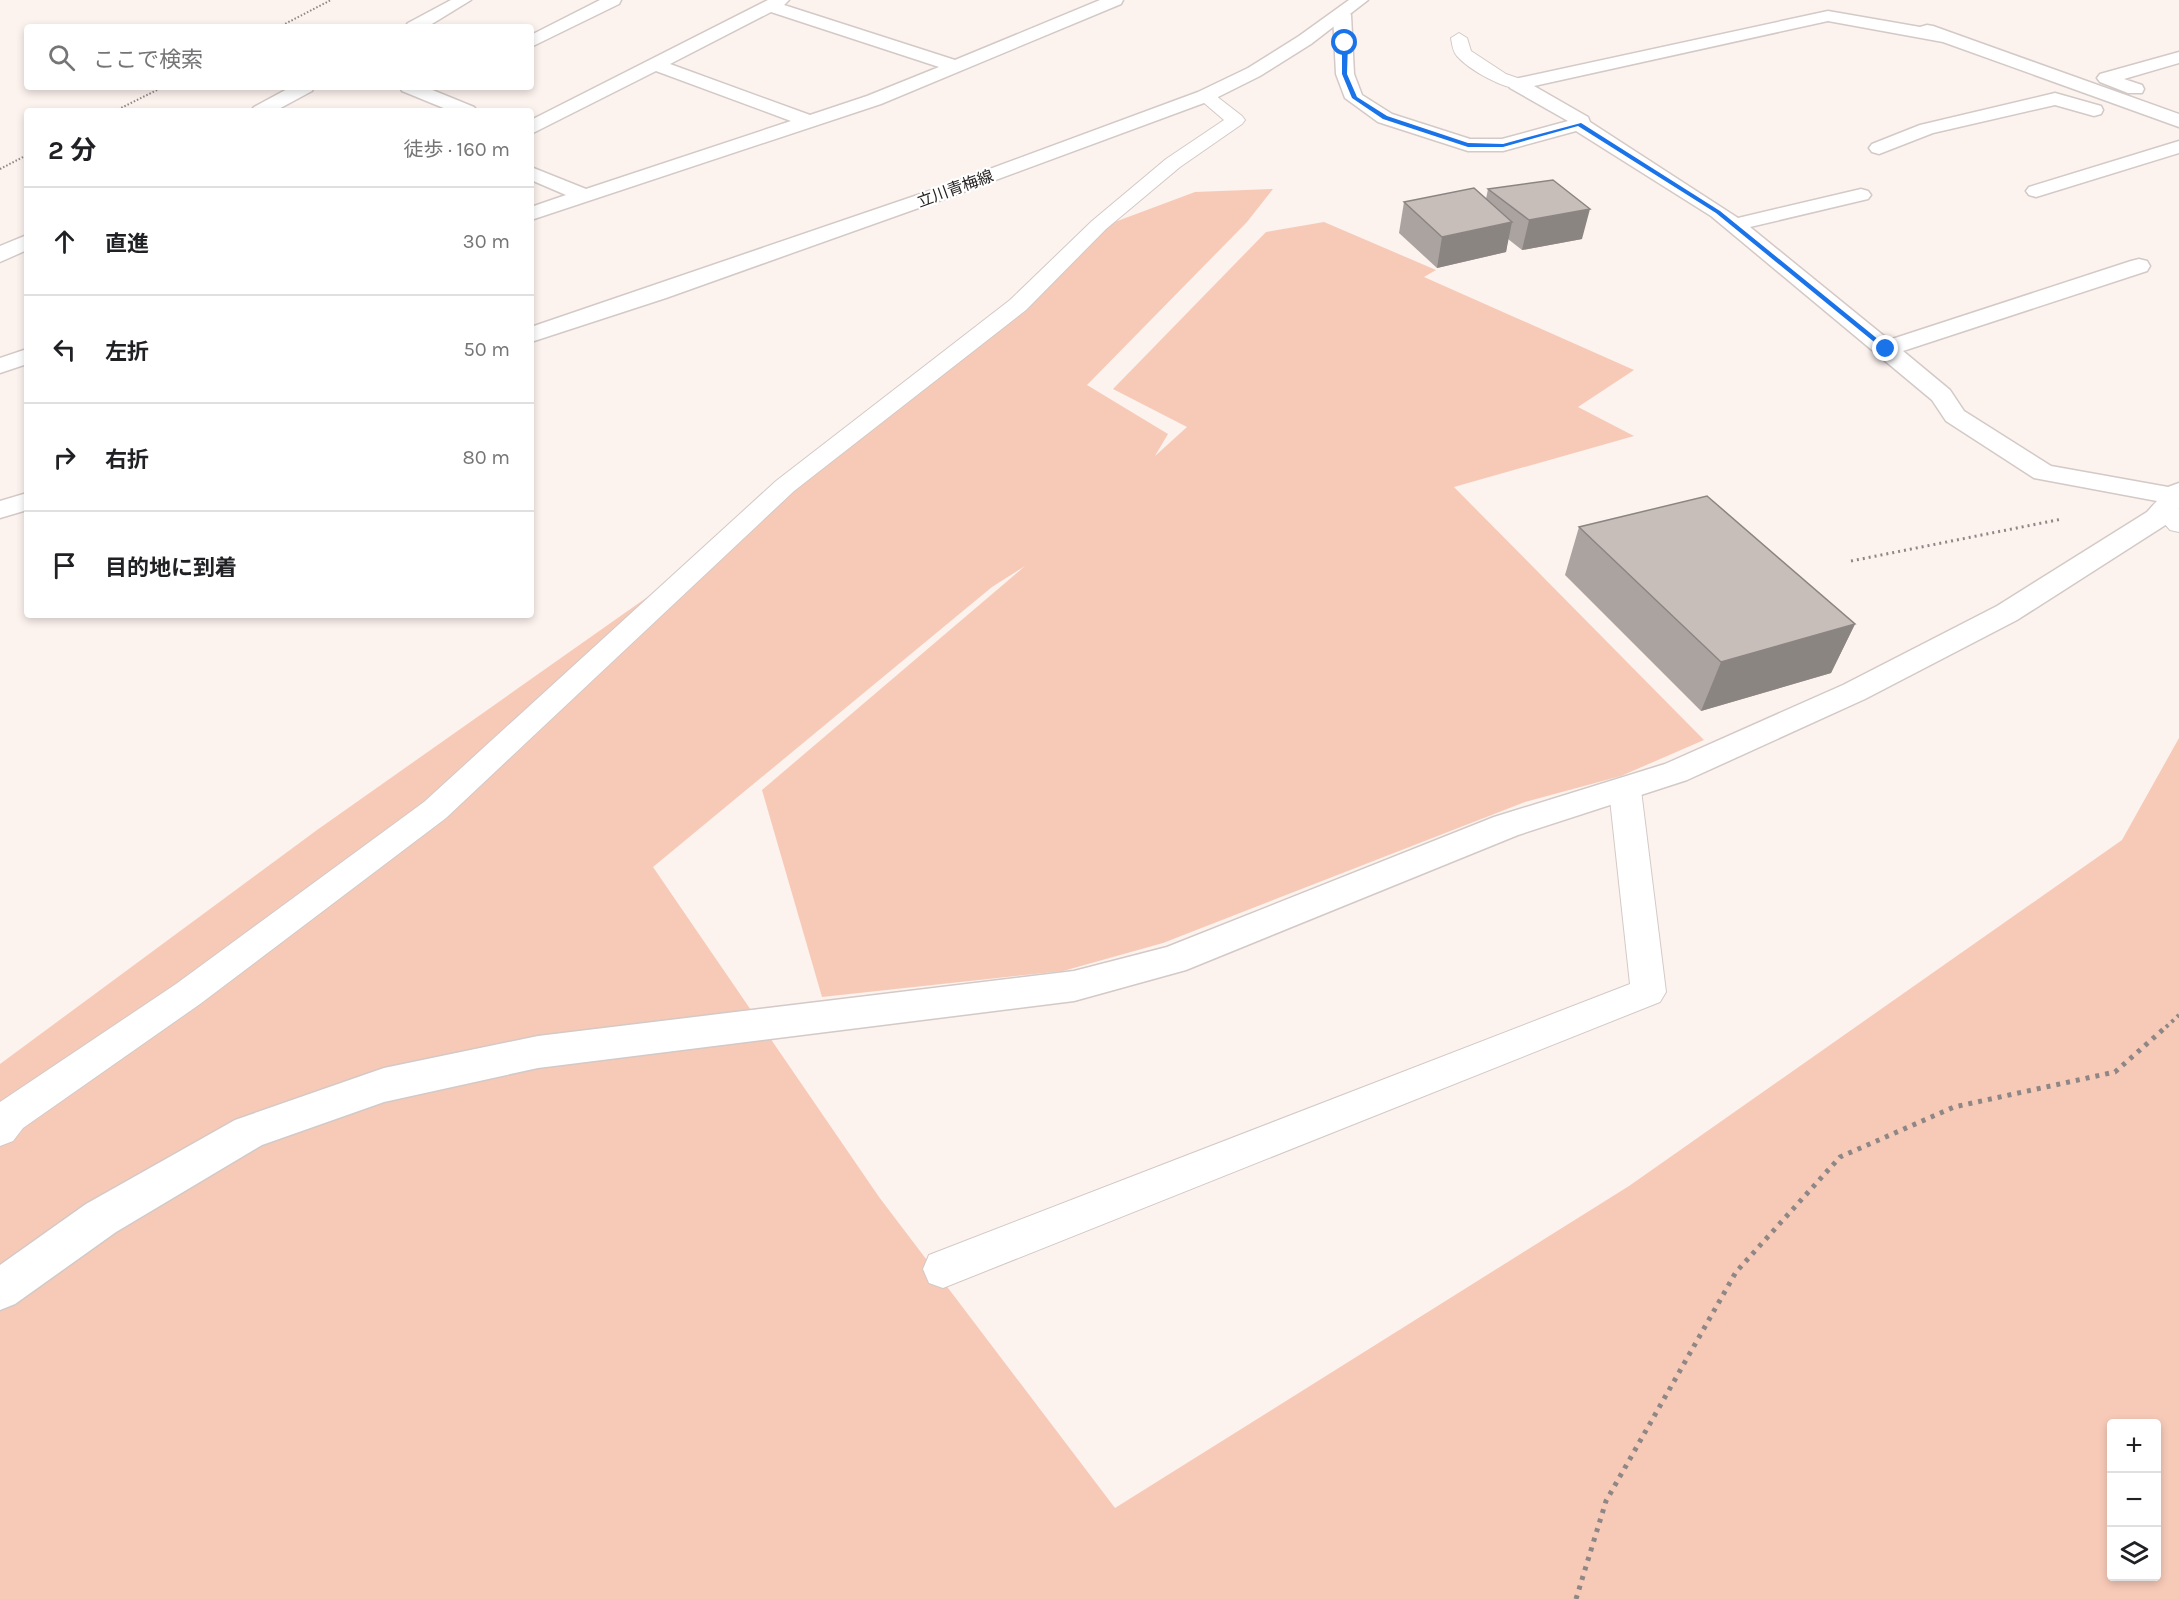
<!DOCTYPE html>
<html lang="ja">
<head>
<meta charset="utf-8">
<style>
	body { margin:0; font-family:Karla,"Noto Sans JP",sans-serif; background:#f2f2f2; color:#202124 }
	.controls { position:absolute; right:18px; bottom:18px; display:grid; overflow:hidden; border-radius:6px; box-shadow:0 3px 9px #0003 }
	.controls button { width:54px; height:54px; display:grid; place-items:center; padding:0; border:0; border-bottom:2px solid #e0e0e0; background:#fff; color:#202124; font:30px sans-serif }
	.stop { position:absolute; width:18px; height:18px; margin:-14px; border:4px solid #1a73e8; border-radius:50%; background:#fff }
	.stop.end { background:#1a73e8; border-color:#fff; box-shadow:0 2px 6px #0008 }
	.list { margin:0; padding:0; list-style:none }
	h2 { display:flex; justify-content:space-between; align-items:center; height:78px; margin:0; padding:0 24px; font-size:26px }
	h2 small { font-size:20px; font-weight:400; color:#757577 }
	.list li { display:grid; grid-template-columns:39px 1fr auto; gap:18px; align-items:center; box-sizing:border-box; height:108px; padding:0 24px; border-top:2px solid #e0e0e0 }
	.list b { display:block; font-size:22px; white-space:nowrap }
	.list em { font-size:20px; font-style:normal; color:#757577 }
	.icon { flex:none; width:33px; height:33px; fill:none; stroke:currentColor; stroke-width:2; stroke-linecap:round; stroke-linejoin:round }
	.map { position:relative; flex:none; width:2179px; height:1599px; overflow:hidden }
	.search { position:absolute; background:#fff; box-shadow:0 3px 9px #0003; left:24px; top:24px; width:510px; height:66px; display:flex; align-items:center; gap:15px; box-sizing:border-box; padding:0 21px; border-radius:6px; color:#757577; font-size:22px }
	.panel { position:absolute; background:#fff; box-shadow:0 3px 9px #0003; left:24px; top:108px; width:510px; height:510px; border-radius:6px }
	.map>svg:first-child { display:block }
</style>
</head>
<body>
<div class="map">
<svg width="2179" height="1599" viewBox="0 0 2179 1599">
	<rect width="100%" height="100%" fill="#fcf2ee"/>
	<path fill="#f7cab8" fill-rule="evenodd" d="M1273,189L1247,222L1087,385L1168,434L1155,456L1187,427L1113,389L1266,232L1324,222L1436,270L1424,277L1634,370L1578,407L1634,436L1454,487L1704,740L1621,776L1525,802L1163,943L1063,971L822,997L762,790L1025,566L992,587L653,867L879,1197L1115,1508L1629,1186L2122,840L2179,738V1599H0V1064L317,830L761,517L1026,307L1112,223L1195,192ZM2112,1424H2156V1576H2112Z"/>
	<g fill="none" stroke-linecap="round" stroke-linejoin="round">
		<defs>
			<path id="service" d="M1459,33L1467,38L1471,51L1506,74L1523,80L1526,84L1523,88C1507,92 1468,69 1457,56C1453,52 1452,44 1451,38Z
				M1205,91L1211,92L1242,116L1245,120L1242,124L1180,167L1106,229L1026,310L794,491L446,818L200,1004L23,1128L13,1141L0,1146V1102L176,984L424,802L776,481L1010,300L1092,221L1166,159L1224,120L1196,96L1199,92Z
				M2164,500L2173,503L2179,509V532L2170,530L2151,508L2155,503Z
				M1625,779L1636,782L1641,790L1666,992L1660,1002L943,1288L929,1283L923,1269L929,1255L1630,984L1609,790L1614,782Z"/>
			<path id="minor" d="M451,0H471L427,27H405L408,23Z
				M600,0H621L619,4L531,47V35Z
				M768,0H789L784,5L955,60L1100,0H1123L1121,4L881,104L531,220V207L566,195L531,180V167L586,189L791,121L656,71L531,134V120ZM771,12L939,67L867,96L810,115L670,64Z
				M1342,10L1348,11L1351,15L1354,74L1362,95L1392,114L1470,139H1502L1568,121L1510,88L1508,84L1510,80L1828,11L1920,27L1927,25L1933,26L2179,114V127L1943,42L1828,21L1534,86L1588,117L1590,122L1738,218L1861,189L1868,191L1871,195L1868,199L1750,227L1889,340L2131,261L2139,259L2147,261L2150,266L2147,271L1903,351L1950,390L1964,411L2051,466L2168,487L2179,483V508L2167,524L2017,620L1865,699L1687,780L1518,835L1186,970L1074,1001L538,1068L384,1102L262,1145L116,1232L15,1304L0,1310V1265L86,1204L235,1120L384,1068L538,1036L1074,971L1167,947L1494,817L1665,764L1843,685L1997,606L2147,512L2157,501L2034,478L1946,421L1932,400L1711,216L1576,131L1503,151H1468L1378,122L1345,98L1336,74L1333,15L1336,11Z
				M2179,52V63L2124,79L2142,85L2144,89L2142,93H2128L2100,82L2097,78L2100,74Z
				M291,87H314L312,91L275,111H251L254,107Z
				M400,87H425L474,107L477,111H451L402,91Z
				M2055,93L2101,106L2103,110L2101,114L2094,116L2055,105L1933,133L1879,154L1872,152L1869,148L1872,144L1920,125Z
				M2179,141V153L2036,197L2029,195L2026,191L2029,187Z
				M27,235V250L0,262V246Z
				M27,349V364L0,373V358Z"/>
			<path id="primary" d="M1349,0H1368L1311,44L1260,76L1212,100L955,195L666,298L531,342V327L941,187L1198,92L1248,68L1299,36Z
				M27,493V510L0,518V501Z"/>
		</defs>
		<use href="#service" stroke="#d3c9c6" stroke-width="2"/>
		<use href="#minor" stroke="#d3c9c6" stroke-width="3"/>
		<use href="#primary" stroke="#d3c9c6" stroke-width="3"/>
		<path stroke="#8e8785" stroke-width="2" stroke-dasharray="1.5 2" stroke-linecap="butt" d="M279,27L331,0
			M115,111L163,87
			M0,169L27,155"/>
		<path stroke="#8e8785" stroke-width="3" stroke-dasharray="2 4" stroke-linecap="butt" d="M1851,561L2062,519"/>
		<path stroke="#8e8785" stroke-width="4" stroke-dasharray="3 4.5" stroke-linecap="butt" d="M2166,1027L2179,1015"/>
		<path stroke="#8e8785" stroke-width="5" stroke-dasharray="4 6" stroke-linecap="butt" d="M1576,1599L1606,1501L1736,1272L1840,1157L1954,1107L2115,1072L2167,1026"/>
		<use href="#service" fill="#fff" fill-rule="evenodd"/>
		<use href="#minor" fill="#fff" fill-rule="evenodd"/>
		<use href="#primary" fill="#fff" fill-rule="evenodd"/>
	</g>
	<path fill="#aba3a0" d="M1488,189L1582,239L1522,250L1508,239L1506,252L1437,268L1399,233L1404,202L1486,199Z
		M1579,527L1855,624L1831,673L1701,711L1565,575Z"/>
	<path fill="#8b8582" d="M1590,209L1582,239L1522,250L1529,220Z
		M1512,222L1506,252L1437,268L1442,237Z
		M1855,624L1831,673L1701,711L1721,662Z"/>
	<path fill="#c7beba" stroke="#8b8582" stroke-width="1.5" d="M1553,180L1590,209L1529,220L1488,189Z
		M1474,188L1512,222L1442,237L1404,202Z
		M1707,496L1855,624L1721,662L1579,527Z"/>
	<path fill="#1a73e8" d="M1345,41L1348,43L1347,74L1357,97L1387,116L1468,143L1503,144L1581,123L1720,211L1890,349L1884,350L1716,213L1578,126L1503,147H1468L1383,119L1352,98L1342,74V43Z"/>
	<g text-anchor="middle" stroke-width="4.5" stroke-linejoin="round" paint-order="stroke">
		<g font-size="16" fill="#272322" stroke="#fff">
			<text transform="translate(955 188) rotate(-20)" y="6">立川青梅線</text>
		</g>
	</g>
</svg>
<div class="controls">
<button>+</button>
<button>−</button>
<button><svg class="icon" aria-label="layers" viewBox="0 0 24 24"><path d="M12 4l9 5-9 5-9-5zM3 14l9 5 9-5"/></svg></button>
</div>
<div class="stop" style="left:1345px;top:43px"></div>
<div class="stop end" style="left:1886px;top:349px"></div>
<div class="search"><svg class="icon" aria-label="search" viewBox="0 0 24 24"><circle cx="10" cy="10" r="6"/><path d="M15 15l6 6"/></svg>ここで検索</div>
<section class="panel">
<h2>2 分<small>徒歩 · 160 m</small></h2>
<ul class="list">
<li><svg class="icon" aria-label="ahead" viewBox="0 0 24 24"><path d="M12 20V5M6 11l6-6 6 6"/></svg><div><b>直進</b></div><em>30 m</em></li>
<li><svg class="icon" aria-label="left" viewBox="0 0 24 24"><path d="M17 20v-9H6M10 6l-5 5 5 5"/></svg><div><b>左折</b></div><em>50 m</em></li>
<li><svg class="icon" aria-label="right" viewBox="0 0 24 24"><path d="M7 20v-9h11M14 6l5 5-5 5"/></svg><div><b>右折</b></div><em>80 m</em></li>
<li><svg class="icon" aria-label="arrive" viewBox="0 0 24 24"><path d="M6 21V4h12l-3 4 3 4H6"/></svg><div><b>目的地に到着</b></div></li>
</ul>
</section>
</div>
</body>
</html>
